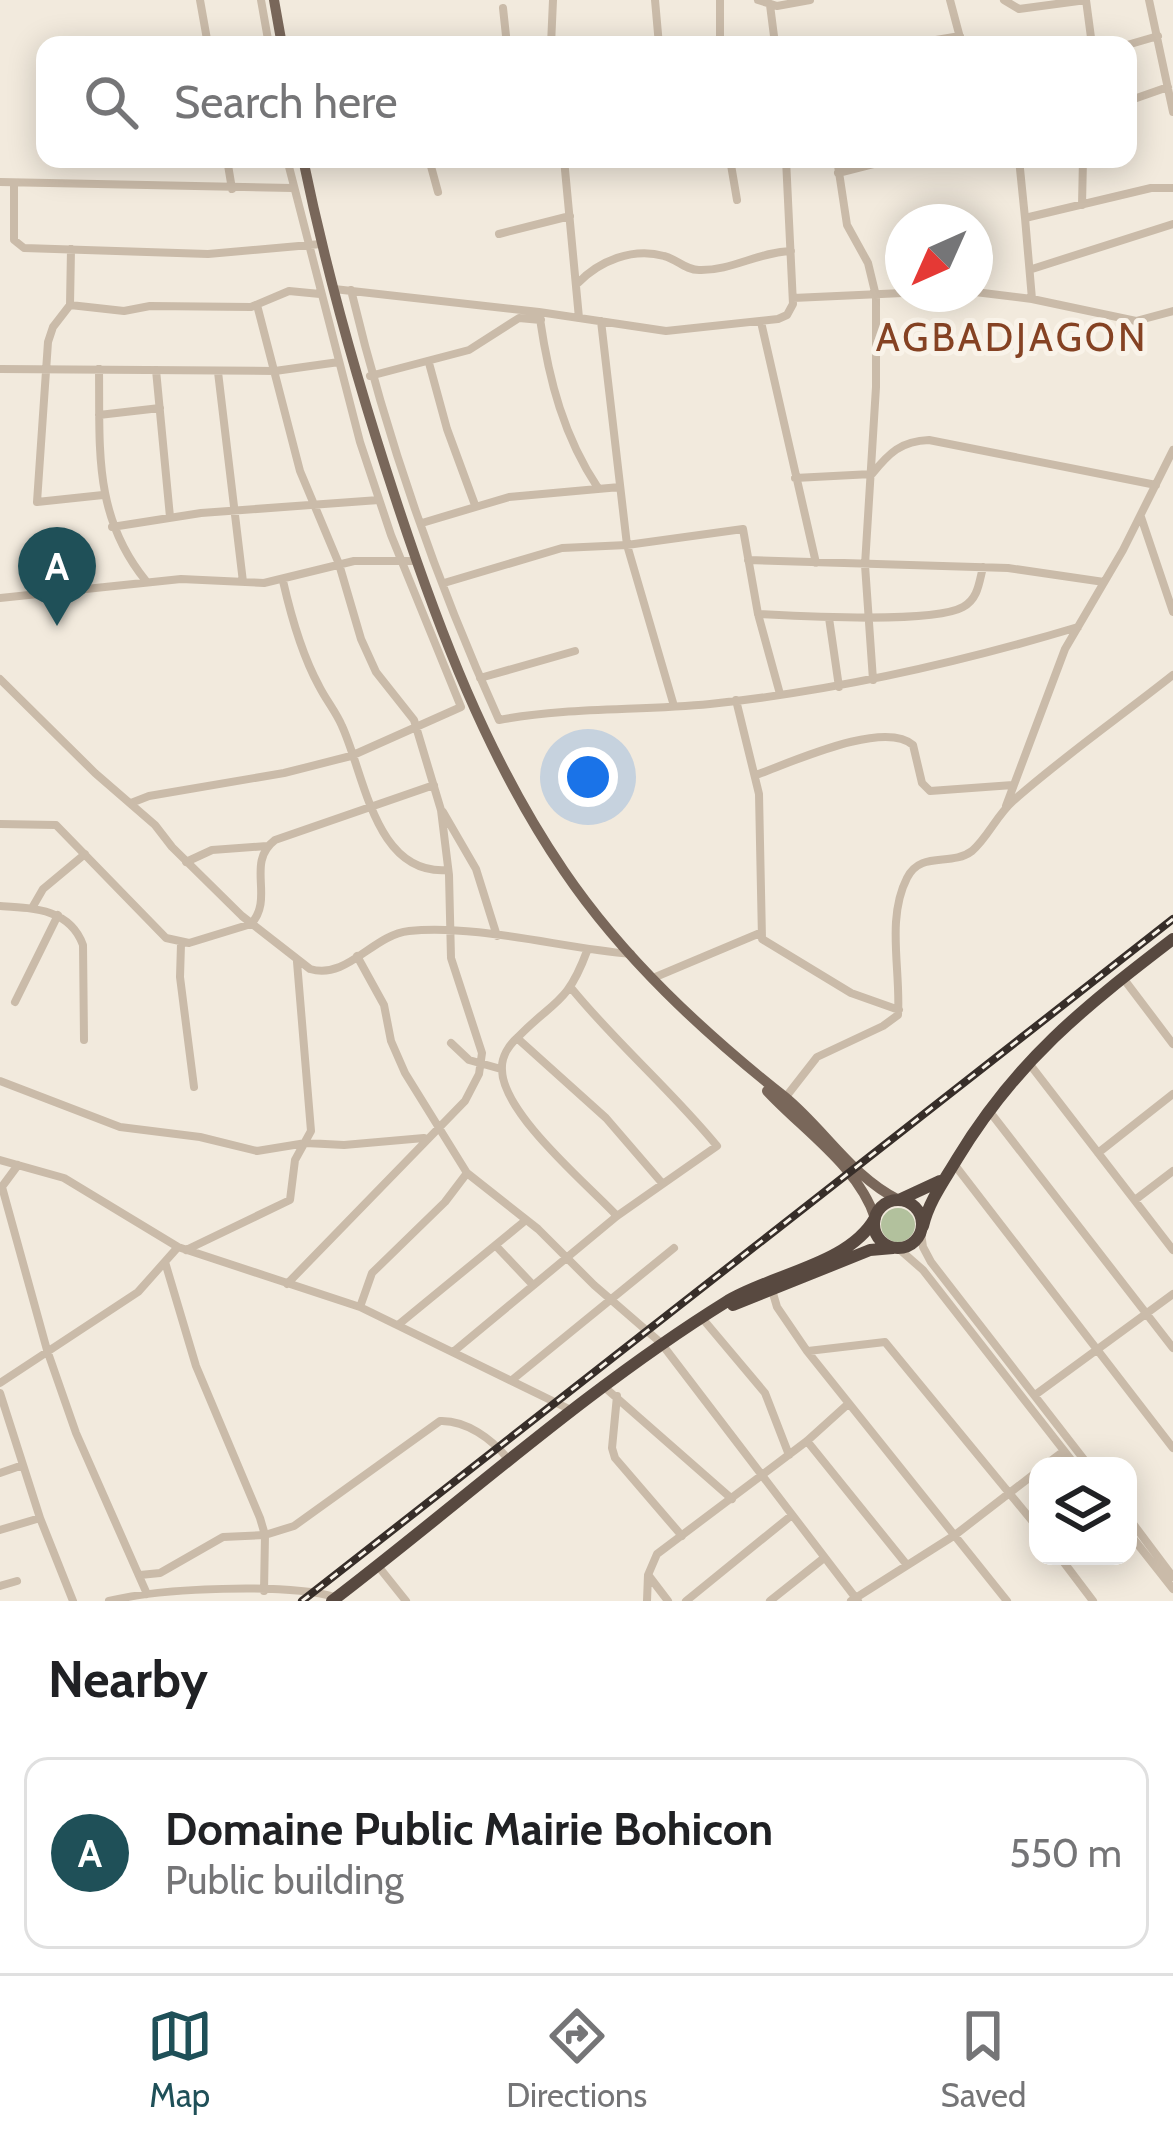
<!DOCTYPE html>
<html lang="en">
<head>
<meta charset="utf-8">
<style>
	body { margin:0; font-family:Cabin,sans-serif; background:#f2f2f2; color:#202124 }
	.controls { position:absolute; right:36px; bottom:36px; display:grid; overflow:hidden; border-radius:24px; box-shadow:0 6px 30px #0003 }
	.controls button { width:108px; height:108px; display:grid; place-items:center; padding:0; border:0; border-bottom:3px solid #e0e0e0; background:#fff; color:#202124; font:60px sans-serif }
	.compass { position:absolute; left:885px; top:204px; width:108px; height:108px; border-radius:50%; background:#fff; box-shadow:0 6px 30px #0003; rotate:225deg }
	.you { position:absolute; left:588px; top:777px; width:42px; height:42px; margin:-30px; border:9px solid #fff; border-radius:50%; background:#1a73e8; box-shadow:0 0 0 18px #1a73e833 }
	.badge { display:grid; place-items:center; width:78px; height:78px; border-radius:50%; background:#1f5058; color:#fff; font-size:39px; font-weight:700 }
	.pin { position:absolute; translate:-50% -99px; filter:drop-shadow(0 3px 6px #0008) }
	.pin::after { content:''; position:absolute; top:63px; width:42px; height:36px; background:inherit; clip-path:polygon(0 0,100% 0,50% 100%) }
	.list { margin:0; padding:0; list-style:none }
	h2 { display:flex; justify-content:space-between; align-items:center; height:156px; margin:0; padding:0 48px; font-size:51px }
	h2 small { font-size:39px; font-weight:400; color:#757577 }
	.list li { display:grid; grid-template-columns:78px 1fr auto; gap:36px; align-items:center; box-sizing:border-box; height:192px; margin:0 24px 24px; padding:0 24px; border:3px solid #e0e0e0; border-radius:24px }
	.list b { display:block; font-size:45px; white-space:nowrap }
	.list p { margin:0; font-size:39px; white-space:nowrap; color:#757577 }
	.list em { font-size:39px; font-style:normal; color:#757577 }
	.icon { flex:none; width:66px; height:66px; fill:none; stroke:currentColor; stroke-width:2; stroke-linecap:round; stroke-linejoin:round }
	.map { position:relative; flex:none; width:1173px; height:1601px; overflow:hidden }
	.search { position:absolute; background:#fff; box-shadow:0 6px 30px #0003; left:36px; right:36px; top:36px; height:132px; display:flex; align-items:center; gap:30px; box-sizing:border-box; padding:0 42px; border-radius:24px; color:#757577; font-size:45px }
	.sheet { height:372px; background:#fff }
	nav { display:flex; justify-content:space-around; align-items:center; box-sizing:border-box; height:168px; border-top:3px solid #e0e0e0; background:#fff; font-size:33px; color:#757577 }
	nav a { display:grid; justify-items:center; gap:6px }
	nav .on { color:#1f5058 }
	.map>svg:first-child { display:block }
</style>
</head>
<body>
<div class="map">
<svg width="1173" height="1601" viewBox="0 0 1173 1601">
	<rect width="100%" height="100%" fill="#f2eadd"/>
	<path fill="#b2c19d" d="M881 1225a17 17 0 1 1 34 0a17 17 0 1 1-34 0Z"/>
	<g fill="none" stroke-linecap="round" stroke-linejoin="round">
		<path stroke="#cabba9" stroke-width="8" d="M200,0L208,45
			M261,0L269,45
			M655,0L659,45
			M758,0L777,6L810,0
			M950,0L962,45
			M1004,0L1019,9L1086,0
			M1086,0L1092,45
			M1149,0L1173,112
			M770,5L775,44
			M503,8L507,45
			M551,45L553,0
			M702,45L775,43
			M720,45V0
			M906,45L960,36
			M1127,45L1158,36
			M1128,101L1168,87
			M227,159L232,189
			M429,159L438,192
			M564,159L579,318
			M730,159L737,200
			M837,159L847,225L868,263L876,296V387L865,565L873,680
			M1019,159L1025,218
			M838,173L893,159
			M0,182L292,188
			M14,183V240L24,248L208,254L321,244
			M1082,205L1083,159
			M499,234L570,216
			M71,249L70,305L53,327L48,342L37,502L103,495
			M1032,269L1173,224
			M578,283C599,261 633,247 664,256C677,259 685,270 699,270C731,271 759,252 791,251
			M334,289L539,312L666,331L778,319L787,315L793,304L786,159
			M351,290C386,436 437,583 499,720C569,707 639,711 710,704C834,691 958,663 1078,627
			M975,292L1032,299L1136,321L1173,311
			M793,298L903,293
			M1032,299L1025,218L1151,188H1173
			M70,305L124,311L150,306L251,307L289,291L320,294
			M257,305L300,471L339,564L361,639L376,672L414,720L441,810L449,875L451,958L482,1053L479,1074L465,1101L287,1284
			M540,319C549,381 564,437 598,488
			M601,321L627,545L674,706
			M761,322L816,563
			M429,363L447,429L475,505
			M0,369L275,371L339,362
			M99,369C100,449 93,516 146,581
			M156,370L170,517
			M218,372L243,582
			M370,376L469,350L519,318L541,320
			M99,415L160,408
			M795,478L872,474C889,453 901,441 929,440L1156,485
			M1141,517L1173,612
			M422,523L509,497L620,487
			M112,527L201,513L379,500
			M748,560L1008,568L1104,582
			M283,581C291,616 302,655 319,686C326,700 336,712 342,726C365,776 375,876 448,870
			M444,583L562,548L627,545L743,529L758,614L780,694
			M0,598L181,579L264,583L354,561H416
			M758,614C797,616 933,624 963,607C978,599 979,583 983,567
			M829,618L839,687
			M480,678L575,651
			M0,679L95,773L155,825L172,847L242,916L310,969C348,980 372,935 409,931C476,924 562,948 631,954
			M736,700L759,794L762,939L851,993L899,1010
			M756,775C790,763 884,719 913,745L922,783L930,791L1013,785
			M131,803L149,796L284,773L351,756L461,707L391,535L360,442L287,159
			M1006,806L1065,649L1123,550L1173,450
			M443,812L476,869L497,936
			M0,824L56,825L166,938L189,943L251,924C275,898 245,863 275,840L434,785
			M186,862L212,850L267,846
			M0,906C34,908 70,909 83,945L84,1040
			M32,908L43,889L85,854
			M181,944L180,977L194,1087
			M587,951C567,1005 554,1000 518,1037C509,1045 501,1057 502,1070C503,1114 587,1184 617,1216
			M357,956L384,1005L391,1041L405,1073L467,1173L538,1229L594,1285L661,1343L858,1601
			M653,978L760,933
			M1123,978L1173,1044
			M15,1002L58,915
			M517,1038L606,1118L662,1183
			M451,1043L469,1060L501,1069
			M1028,1062L1173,1250
			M0,1081L120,1127L200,1137L257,1151L306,1143L344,1145L424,1138
			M785,1098L817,1057L883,1026L898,1015C901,971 886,919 907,878C921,850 951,867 972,851C988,837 997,815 1013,801C1064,756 1120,717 1173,675
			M990,1112L1173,1348
			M1098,1153L1173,1094
			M0,1160L64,1178L178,1247L360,1307L571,1410
			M954,1164L1173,1448
			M2,1187L47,1350L76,1433L147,1594
			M1,1188L18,1165
			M1135,1200L1173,1171
			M921,1233L923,1247L931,1262L1089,1466
			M497,1247L532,1284
			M899,1249L923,1270L1076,1466
			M186,1250L290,1200L295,1160L311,1131L297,962
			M165,1262L196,1366L260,1518L265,1535L264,1591
			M772,1290L777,1307L807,1351L1007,1601
			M360,1307L372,1273L445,1202L467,1173
			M702,1318L765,1393L789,1455
			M398,1325L526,1220
			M808,1351L885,1342L1038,1528
			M453,1352L617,1216L717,1146C672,1091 617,1044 572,989
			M512,1380L674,1248
			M0,1383L138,1292L178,1247
			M602,1385L732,1499
			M0,1393L40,1518L73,1601
			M1035,1395L1173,1294
			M617,1396L612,1448L615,1458L682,1536
			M807,1441L907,1565
			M1044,1466L1064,1451
			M0,1473L23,1465
			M1128,1517L1173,1577
			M0,1530L40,1518
			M1128,1532L1173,1589
			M1059,1556L1093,1601
			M378,1566L406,1601
			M140,1575L160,1573L223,1537L265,1535L294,1526L440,1421C466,1420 492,1439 508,1459
			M649,1576L668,1601
			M0,1586L17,1581
			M109,1601C161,1588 285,1583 335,1597
			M647,1601L648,1575L657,1554L807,1441L848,1404
			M686,1601L792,1515
			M770,1601L824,1558
			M851,1601L955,1535L1038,1471"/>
		<path stroke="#79675a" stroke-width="10" d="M274,0L282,45
			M303,159C327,275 359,388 396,500C438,628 487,758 564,871C623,958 703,1032 785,1097C824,1129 853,1178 899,1200
			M767,1091C802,1129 859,1167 875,1218"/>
		<path stroke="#584940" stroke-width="12" d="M874 1224a24 24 0 1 1 48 0a24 24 0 1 1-48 0Z
			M899,1200L940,1181
			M923,1226C929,1201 944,1181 957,1159C1017,1060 1083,1008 1173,939
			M733,1305L870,1250L893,1248
			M332,1601C463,1501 586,1389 726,1302C771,1274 849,1265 875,1218"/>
		<defs>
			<path id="rail" d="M302,1601L1173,919"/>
		</defs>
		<use href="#rail" stroke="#372e29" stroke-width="8"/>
		<use href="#rail" stroke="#f9f3e9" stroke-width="3" stroke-dasharray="9" stroke-linecap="butt"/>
	</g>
	<g text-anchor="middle" stroke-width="10" stroke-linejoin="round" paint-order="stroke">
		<g font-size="39" letter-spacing="3" fill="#854223" stroke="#f9f3e9">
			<text x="1012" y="351">AGBADJAGON</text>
		</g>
	</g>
</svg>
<div class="controls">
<button><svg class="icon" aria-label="layers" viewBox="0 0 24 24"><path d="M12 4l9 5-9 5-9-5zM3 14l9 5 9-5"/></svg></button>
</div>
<svg class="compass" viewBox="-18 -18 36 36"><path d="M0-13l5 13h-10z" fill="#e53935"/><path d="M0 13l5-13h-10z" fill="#757577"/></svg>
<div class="you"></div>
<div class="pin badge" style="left:57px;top:626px">A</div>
<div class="search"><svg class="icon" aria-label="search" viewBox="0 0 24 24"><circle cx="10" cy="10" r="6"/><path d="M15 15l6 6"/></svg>Search here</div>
</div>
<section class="sheet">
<h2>Nearby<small></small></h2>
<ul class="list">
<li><span class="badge">A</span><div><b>Domaine Public Mairie Bohicon</b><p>Public building</p></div><em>550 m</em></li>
</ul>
</section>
<nav>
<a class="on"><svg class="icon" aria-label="map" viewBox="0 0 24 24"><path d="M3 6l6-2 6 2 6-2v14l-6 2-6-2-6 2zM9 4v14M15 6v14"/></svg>Map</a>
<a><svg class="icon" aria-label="directions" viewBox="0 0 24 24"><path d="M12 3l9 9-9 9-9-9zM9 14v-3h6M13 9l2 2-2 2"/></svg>Directions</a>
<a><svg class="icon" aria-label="saved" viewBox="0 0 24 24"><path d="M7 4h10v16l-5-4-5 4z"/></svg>Saved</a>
</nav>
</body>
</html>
